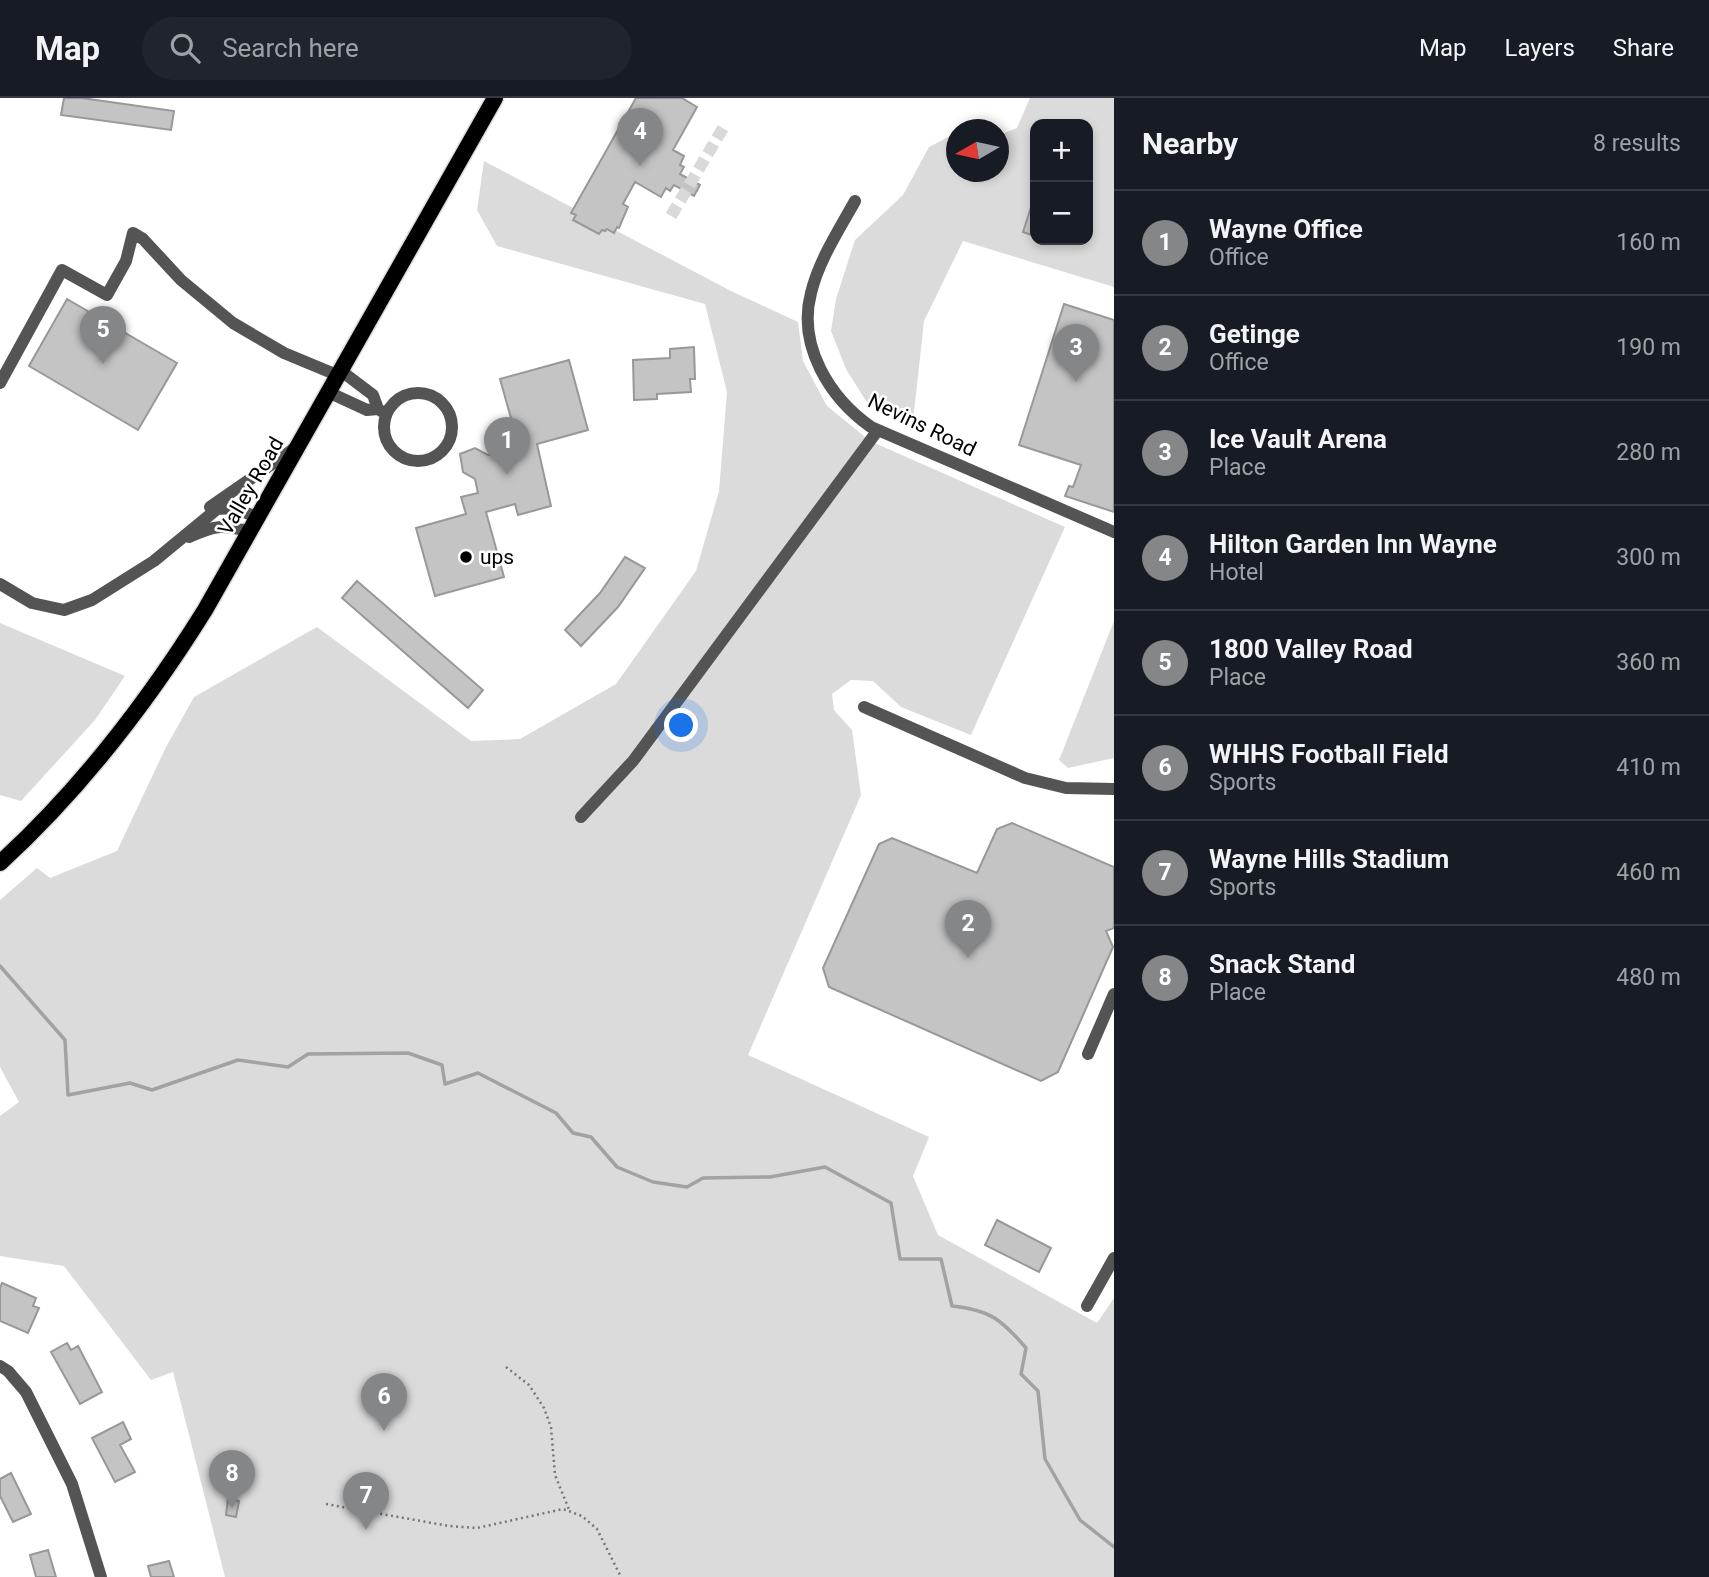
<!DOCTYPE html>
<html lang="en">
<head>
<meta charset="utf-8">
<style>
	body { margin:0; font-family:Roboto,sans-serif; background:#20242c; color:#f1f3f6 }
	.controls { position:absolute; right:21px; top:21px; display:grid; overflow:hidden; border-radius:14px; box-shadow:0 4px 10px #0003 }
	.controls button { width:63px; height:63px; display:grid; place-items:center; padding:0; border:0; border-bottom:2px solid #363941; background:#171b24; color:#f1f3f6; font:35px sans-serif }
	.compass { position:absolute; left:946px; top:21px; width:63px; height:63px; border-radius:50%; background:#171b24; box-shadow:0 4px 10px #0003; rotate:261deg }
	.you { position:absolute; left:682px; top:628px; width:24px; height:24px; margin:-18px; border:5px solid #fff; border-radius:50%; background:#1a73e8; box-shadow:0 0 0 10px #1a73e833 }
	.badge { display:grid; place-items:center; width:46px; height:46px; border-radius:50%; background:#858687; color:#fff; font-size:23px; font-weight:700 }
	.pin { position:absolute; translate:-50% -58px; filter:drop-shadow(0 2px 4px #0008) }
	.pin::after { content:''; position:absolute; top:37px; width:24px; height:21px; background:inherit; clip-path:polygon(0 0,100% 0,50% 100%) }
	.list { margin:0; padding:0; list-style:none }
	h2 { display:flex; justify-content:space-between; align-items:center; height:91px; margin:0; padding:0 28px; font-size:30px }
	h2 small { font-size:23px; font-weight:400; color:#9ea1a6 }
	.list li { display:grid; grid-template-columns:46px 1fr auto; gap:21px; align-items:center; box-sizing:border-box; height:105px; padding:0 28px; border-top:2px solid #363941 }
	.list b { display:block; font-size:26px; white-space:nowrap }
	.list p { margin:0; font-size:23px; white-space:nowrap; color:#9ea1a6 }
	.list em { font-size:23px; font-style:normal; color:#9ea1a6 }
	.icon { flex:none; width:38px; height:38px; fill:none; stroke:currentColor; stroke-width:2; stroke-linecap:round; stroke-linejoin:round }
	.map { position:relative; flex:none; width:1114px; height:1479px; overflow:hidden }
	header { display:flex; align-items:center; gap:42px; box-sizing:border-box; height:98px; padding:0 35px; background:#171b24; border-bottom:2px solid #363941 }
	header strong { font-size:33px }
	nav { display:flex; gap:38px; margin-inline-start:auto; font-size:24px }
	.search { width:490px; height:63px; background:#20242c; display:flex; align-items:center; gap:18px; box-sizing:border-box; padding:0 24px; border-radius:38px; color:#9ea1a6; font-size:26px }
	main { display:flex }
	aside { flex:1; background:#171b24 }
	.map>svg:first-child { display:block }
</style>
</head>
<body>
<header>
<strong>Map</strong>
<div class="search"><svg class="icon" aria-label="search" viewBox="0 0 24 24"><circle cx="10" cy="10" r="6"/><path d="M15 15l6 6"/></svg>Search here</div>
<nav><a>Map</a><a>Layers</a><a>Share</a></nav>
</header>
<main>
<div class="map">
<svg width="1114" height="1479" viewBox="0 0 1114 1479">
	<rect width="100%" height="100%" fill="#fff"/>
	<path fill="#dbdbdb" fill-rule="evenodd" d="M1030,0H1114V189L963,143L924,223L913,323L894,320L866,303L846,271L831,233L836,201L855,142L903,97L929,49L952,37H956V74H998L999,37L1017,30ZM1035,26H1088V142H1035Z
		M484,63L731,193L798,224L803,263L827,308L870,343L1065,429L971,637L901,609L873,583L851,582L832,596L834,612L852,632L861,697L748,957L929,1039L913,1078L938,1137L1097,1225L1114,1200V1479H225L173,1274L151,1282L64,1168L0,1158V1018L19,1004L0,969V802L37,770L50,780L117,753L165,651L194,599L317,529L471,643L520,641L616,586L696,473L719,393L727,294L705,206L497,148L477,112Z
		M1114,523V660L1068,670L1059,662Z
		M0,525L125,578L95,622L21,703L0,697Z"/>
	<g fill="none" stroke-linecap="round" stroke-linejoin="round">
		<path stroke="#a2a2a2" stroke-width="3.5" d="M0,868L65,942L68,997L130,985L152,992L238,962L288,969L308,956L408,955L442,967L445,986L478,975L556,1015L573,1035L591,1039L617,1069L653,1084L687,1089L703,1080L770,1079L825,1069L891,1105L900,1161H941L952,1208C990,1212 1001,1221 1026,1250L1021,1276L1038,1293L1045,1361L1080,1422L1114,1449"/>
	</g>
	<path fill="#c4c4c4" stroke="#989898" stroke-width="2" d="M64,0H82L174,13L171,32L61,17Z
		M636,0H682L697,9L673,52L684,58L680,67L684,69L680,76L700,87L694,98L674,87L670,93L666,90L661,99L635,84L623,106L628,109L619,130L617,129L614,135L607,131L605,133L602,132L599,136L573,122L576,117L571,115Z
		M1033,103H1035V138L1023,134Z
		M67,201L177,265L138,332L29,268Z
		M1064,206L1114,222V414L1065,398L1069,388L1073,389L1081,367L1019,347Z
		M694,249L695,281H690L691,294L657,296V301L634,302L633,262L670,260V251Z
		M569,262L588,332L537,346L551,408L518,417L515,406L486,414L504,479L435,498L416,430L466,416L461,399L478,395L475,381L463,374L460,356L475,350L488,357L503,354L498,335L514,331L500,281Z
		M625,459L645,470L618,509L581,548L565,532L600,495Z
		M357,483L483,592L468,610L342,500Z
		M1012,725L1114,769V830L1106,833L1113,849L1058,974L1041,983L829,889L823,870L879,746L892,740L977,775L997,731Z
		M997,1122L1051,1150L1039,1174L985,1147Z
		M2,1185L36,1200L33,1208L39,1210L28,1235L0,1223V1190Z
		M67,1245L71,1252L78,1248L102,1294L80,1306L51,1254Z
		M123,1324L131,1341L120,1347L135,1374L115,1384L92,1340Z
		M11,1375L31,1416L13,1424L0,1398V1381Z
		M228,1401L239,1403L236,1419L226,1417Z
		M48,1452L56,1479H36L30,1457Z
		M169,1463L174,1479H151L148,1468Z"/>
	<g fill="none" stroke-linecap="round" stroke-linejoin="round">
		<path stroke="#d9d9d9" stroke-width="12" stroke-dasharray="12 6" stroke-linecap="butt" d="M671,118L726,25"/>
		<defs>
			<path id="major" d="M0,765C81,691 147,605 205,512L495,0"/>
		</defs>
		<use href="#major" stroke="#dbdbdb" stroke-width="19"/>
		<path stroke="#767676" stroke-width="2.5" stroke-dasharray="2 3.5" stroke-linecap="butt" d="M506,1269L529,1287L544,1310L551,1329L555,1377L570,1414
			M326,1406L449,1428L477,1430L563,1411L582,1418L597,1431L621,1479"/>
		<path stroke="#545454" stroke-width="12" d="M855,103C839,132 819,162 811,195C797,248 830,300 871,329L1114,434
			M340,272L373,297L378,311L386,316
			M0,285L62,172L107,197L126,163L133,135L143,141L181,182L233,225L284,255L337,277
			M328,294L367,312L378,311
			M384 329a34 34 0 1 1 68 0a34 34 0 1 1-68 0Z
			M210,409L298,348
			M189,439C216,427 220,427 249,433
			M0,486L32,505L64,512L92,502L154,463L217,411L233,410L257,419
			M864,609L1025,680L1066,690L1114,691
			M581,719L633,663L878,332
			M1088,956L1114,896
			M1087,1208L1114,1160
			M0,1268L8,1273L26,1294L72,1386L101,1479"/>
		<use href="#major" stroke="#000" stroke-width="16"/>
	</g>
	<circle fill="#000" stroke="#fff" stroke-width="2.5" cx="466" cy="459" r="7"/>
	<g text-anchor="middle" stroke-width="5" stroke-linejoin="round" paint-order="stroke">
		<g font-size="21" fill="#000" stroke="#fff">
			<text transform="translate(922 327) rotate(26)" y="7">Nevins Road</text>
			<text transform="translate(251 388) rotate(-60)" y="7">Valley Road</text>
		</g>
		<g font-size="21" fill="#000" stroke="#fff" text-anchor="start">
			<text x="480" y="466">ups</text>
		</g>
	</g>
</svg>
<div class="controls">
<button>+</button>
<button>−</button>
</div>
<svg class="compass" viewBox="-18 -18 36 36"><path d="M0-13l5 13h-10z" fill="#e53935"/><path d="M0 13l5-13h-10z" fill="#9ea1a6"/></svg>
<div class="you"></div>
<div class="pin badge" style="left:507px;top:377px">1</div>
<div class="pin badge" style="left:968px;top:860px">2</div>
<div class="pin badge" style="left:1076px;top:284px">3</div>
<div class="pin badge" style="left:640px;top:68px">4</div>
<div class="pin badge" style="left:103px;top:266px">5</div>
<div class="pin badge" style="left:384px;top:1333px">6</div>
<div class="pin badge" style="left:366px;top:1432px">7</div>
<div class="pin badge" style="left:232px;top:1410px">8</div>
</div>
<aside>
<h2>Nearby<small>8 results</small></h2>
<ul class="list">
<li><span class="badge">1</span><div><b>Wayne Office</b><p>Office</p></div><em>160 m</em></li>
<li><span class="badge">2</span><div><b>Getinge</b><p>Office</p></div><em>190 m</em></li>
<li><span class="badge">3</span><div><b>Ice Vault Arena</b><p>Place</p></div><em>280 m</em></li>
<li><span class="badge">4</span><div><b>Hilton Garden Inn Wayne</b><p>Hotel</p></div><em>300 m</em></li>
<li><span class="badge">5</span><div><b>1800 Valley Road</b><p>Place</p></div><em>360 m</em></li>
<li><span class="badge">6</span><div><b>WHHS Football Field</b><p>Sports</p></div><em>410 m</em></li>
<li><span class="badge">7</span><div><b>Wayne Hills Stadium</b><p>Sports</p></div><em>460 m</em></li>
<li><span class="badge">8</span><div><b>Snack Stand</b><p>Place</p></div><em>480 m</em></li>
</ul>
</aside>
</main>
</body>
</html>
